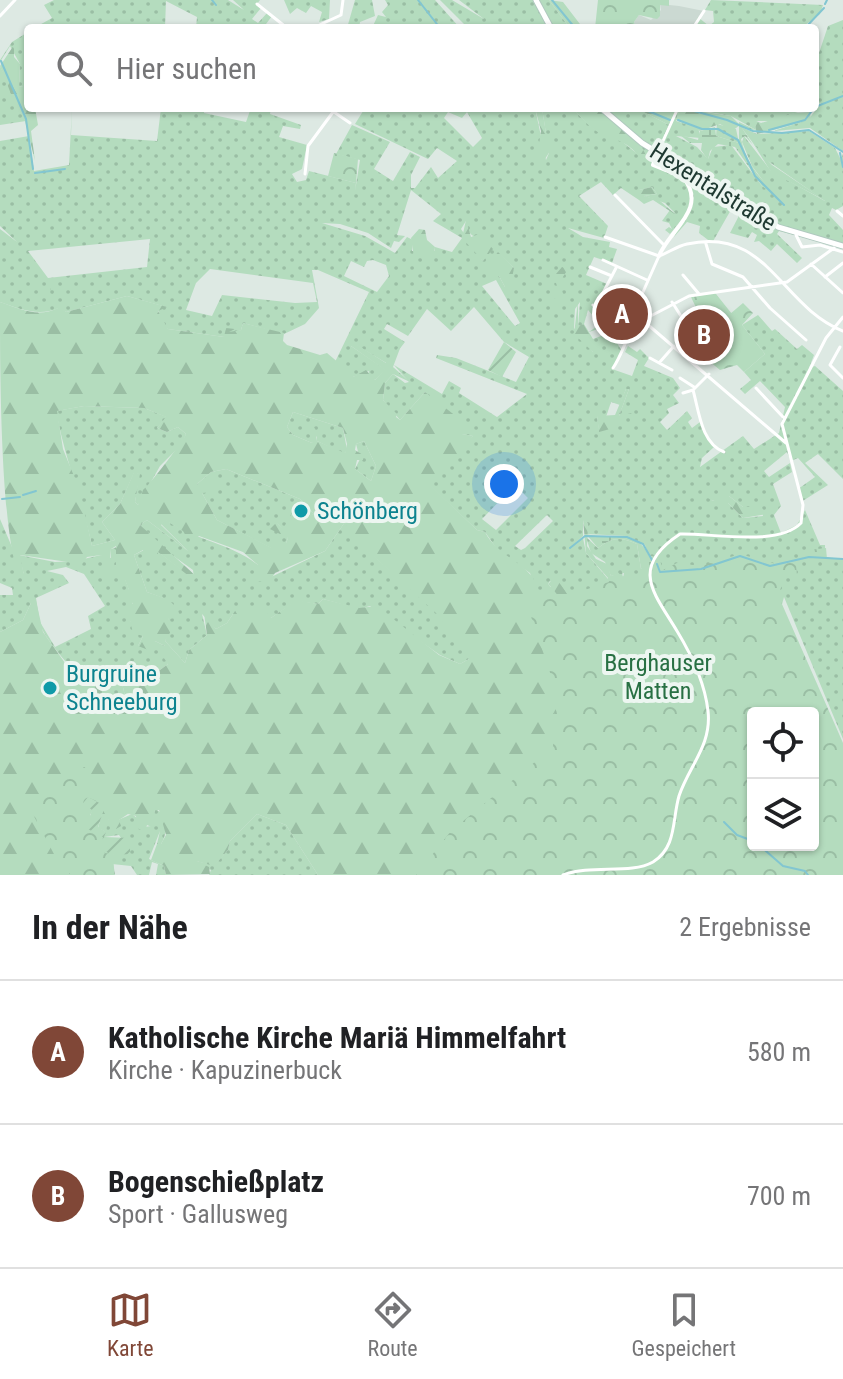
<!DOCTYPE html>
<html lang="de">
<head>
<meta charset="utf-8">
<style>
	body { margin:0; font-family:"Roboto Condensed",sans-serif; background:#f6f6f6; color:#202124 }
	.controls { position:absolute; right:24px; bottom:24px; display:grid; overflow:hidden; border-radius:8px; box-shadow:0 2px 6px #0004 }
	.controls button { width:72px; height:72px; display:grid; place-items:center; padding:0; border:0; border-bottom:2px solid #e0e0e0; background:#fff; color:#202124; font:40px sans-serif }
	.you { position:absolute; left:504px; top:484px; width:28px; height:28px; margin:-20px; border:6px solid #fff; border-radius:50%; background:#1a73e8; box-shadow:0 0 0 12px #1a73e833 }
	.badge { display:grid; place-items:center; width:52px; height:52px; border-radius:50%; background:#804737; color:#fff; font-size:26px; font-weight:700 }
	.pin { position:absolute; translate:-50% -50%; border:4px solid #fff; box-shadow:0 2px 8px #0006 }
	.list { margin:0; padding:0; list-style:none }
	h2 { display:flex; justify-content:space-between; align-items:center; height:104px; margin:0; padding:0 32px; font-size:34px }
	h2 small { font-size:26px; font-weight:400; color:#757577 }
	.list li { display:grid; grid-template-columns:52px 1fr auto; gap:24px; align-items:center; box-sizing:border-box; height:144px; padding:0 32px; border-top:2px solid #e0e0e0 }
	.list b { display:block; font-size:30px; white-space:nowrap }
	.list p { margin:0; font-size:26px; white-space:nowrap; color:#757577 }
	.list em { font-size:26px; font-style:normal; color:#757577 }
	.icon { flex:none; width:44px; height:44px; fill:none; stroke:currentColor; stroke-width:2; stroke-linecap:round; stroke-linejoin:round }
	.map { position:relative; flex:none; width:843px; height:875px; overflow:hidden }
	.search { position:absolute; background:#fff; box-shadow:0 2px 6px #0004; left:24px; right:24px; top:24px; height:88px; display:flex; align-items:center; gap:20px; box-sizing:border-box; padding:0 28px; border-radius:8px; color:#757577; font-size:30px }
	.sheet { height:392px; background:#fff }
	nav { display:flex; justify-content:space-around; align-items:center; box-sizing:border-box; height:112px; border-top:2px solid #e0e0e0; background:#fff; font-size:22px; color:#757577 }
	nav a { display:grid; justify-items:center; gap:4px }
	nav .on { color:#804737 }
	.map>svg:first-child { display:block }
</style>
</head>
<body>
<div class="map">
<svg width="843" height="875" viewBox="0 0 843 875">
	<defs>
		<pattern id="grass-dots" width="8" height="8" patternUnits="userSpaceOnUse" patternTransform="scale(2)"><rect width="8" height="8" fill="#b4dcbe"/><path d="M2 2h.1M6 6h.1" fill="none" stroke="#9abea4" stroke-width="1.8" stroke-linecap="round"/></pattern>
		<pattern id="forest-firs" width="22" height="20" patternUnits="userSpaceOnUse" patternTransform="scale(2)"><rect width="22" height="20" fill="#b4dcbe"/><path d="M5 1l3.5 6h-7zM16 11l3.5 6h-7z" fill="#9abea4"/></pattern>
		<pattern id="wetland-marsh" width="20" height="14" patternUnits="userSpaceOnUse" patternTransform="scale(2)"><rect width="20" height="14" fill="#b4dcbe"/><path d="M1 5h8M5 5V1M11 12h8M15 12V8" fill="none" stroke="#9abea4"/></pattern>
		<pattern id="cemetery-stones" width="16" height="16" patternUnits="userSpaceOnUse" patternTransform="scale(2)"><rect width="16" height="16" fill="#b4dcbe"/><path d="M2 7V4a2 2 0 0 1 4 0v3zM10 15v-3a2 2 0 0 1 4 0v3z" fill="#9abea4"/></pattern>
		<pattern id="park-crowns" width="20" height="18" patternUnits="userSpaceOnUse" patternTransform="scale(2)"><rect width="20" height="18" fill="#b4dcbe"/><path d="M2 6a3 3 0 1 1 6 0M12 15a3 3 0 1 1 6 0" fill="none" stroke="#9abea4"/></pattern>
		<pattern id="garden-furrows" width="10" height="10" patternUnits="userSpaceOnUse" patternTransform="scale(2)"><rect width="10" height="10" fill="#b4dcbe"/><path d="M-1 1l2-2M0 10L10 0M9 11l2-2" fill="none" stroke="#9abea4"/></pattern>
	</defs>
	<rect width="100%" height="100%" fill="#dde9e3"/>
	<path fill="#cbd9d2" d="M660,4L679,6L704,11L693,28H636L634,22L639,15L651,20L661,10Z"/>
	<path fill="url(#grass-dots)" fill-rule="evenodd" d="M54,0H228L244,10L233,0H260L257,4L261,8L252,19L258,23L267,13L272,16L263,28H196L197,17L166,1L165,28H34L52,18L44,5Z
		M284,0H330L329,19L319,22L322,12L311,6L306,13L297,8L290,14Z
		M355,0H372L375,16L360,22L359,28H347Z
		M385,0H435L460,28H372L378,15L386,17L382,12L388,5Z
		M440,0H452L484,19L459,0H549L570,28H468Z
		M711,0L823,5L820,14L801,28H693L698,17L709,26L714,22L713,11L705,10Z
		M843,20V151L810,128L773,131L808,120L821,103L815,105V49L819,53L828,26Z
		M28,32V85L19,87L20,64L10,46L0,62V60L12,42Z
		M0,66C9,85 20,104 26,121L0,125Z
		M72,108L71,135L157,141L161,108L204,109V113L246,122L251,108H271L270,114L301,125L300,129L283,126L279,137L307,145L302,169L292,174L297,182L306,180L309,171L356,183L355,191L360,160L336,154L352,125L390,142L374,169L393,181L410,152L420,157L411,175V188H415L431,167L438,178L457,161L437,148L428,159L355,124L365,108H535L546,160L549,153L542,108H573C583,120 599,137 615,136L644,159L623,133L596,108H636L671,126L650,108H680L676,121L698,128L701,138L676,136L697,147L708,159L713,147L731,145L762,186L770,190L752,166L742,142L744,136L771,171L825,201L765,159L741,127L757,134L809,131L835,148L841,160L843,153V206L836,210L832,208L829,215L843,230V248L779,231L777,234L802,258L797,263L777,244L771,251L759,241L754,242L757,235L752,232L748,238L730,233L744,206L750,208L722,193L736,201L712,243L699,233L700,226L687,222L674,237L682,219L670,234L665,230L669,227L672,229L669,223L662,221L670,210L676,214L665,203L644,196L657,194L652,187L639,190V200L621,188L613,195L601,182L579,196L608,226L604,238L568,228L583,237L610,242L609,247L617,249L612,263L594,257L586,275L607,284L601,308L606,318L601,319V328L589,332L600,324L588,310L584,324L578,327L580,302L575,309L574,328L593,352V339L617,330L615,340L622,351L612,369L632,376L638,360L625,352L628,346L637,352L640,349L649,358L644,366L673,378L680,388L673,395L679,403L667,409L669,413L660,422L667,430L687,411L692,418L688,422L692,428L700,422L714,447L702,458L700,467L743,436L754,449L779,433L785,407L760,381L745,394L740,389L751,380L744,372L765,354L742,325L758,315L772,331L775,329L797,349L802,345L814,355L809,368L815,366L843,391V479L818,454L805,463L828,485L801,502L798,489L815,477L798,458L791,461L787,452L764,471L769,477L790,463L792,472L773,484L781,506L774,515L781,533L797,525L805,510L820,545H825V557L843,559V739L784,597L753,713L438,875L587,615L550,581L548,584L560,598L538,597L530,573L499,552L485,532L477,530L425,481L473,436L461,434L425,392L400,420L383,400L385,383L393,374L405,383L409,382L394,365L442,394L449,381L461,388L459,393L497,417L527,394L436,358L437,355L456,358L516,382L529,357L504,342L474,307L451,331L427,309L408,336L387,324L384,329L405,342L388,364L351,342V346L386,370L375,380L368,376L369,371L353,377L335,362L369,292L318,270H312L319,308L305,324L284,334L243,323L241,330L224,337L168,329L163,325L158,310L166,307L127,296L66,312L59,308C39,317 19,309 0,302V229L17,242L0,226V141L29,136L34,171L69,165ZM448,112L462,118L467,112L482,138L473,147L444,118ZM411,190L441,214L433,221L462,238L452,252L435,247V251H412L413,240L407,237L395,253L365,236L322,223L340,224L368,233L391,248L394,241L399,242L405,236L397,235ZM466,221C466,236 475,235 486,245L483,261L461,229ZM150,239L147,267L48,278L28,251ZM498,253L514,268L505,287L499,276ZM373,260L386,265L389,276L377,292L344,276L351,261L364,267L367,261ZM210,269L313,283L317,302L295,303L222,295L212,316L186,310L196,283ZM496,280L520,323L515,326L482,286ZM626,389H629L619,416H625L599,429L597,416L606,417L611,402L620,405ZM515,485L528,498L496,530L482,519ZM729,496L743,507H761L763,516L743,518L728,503L711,500ZM547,515L553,521L525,548L521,550L515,546ZM583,520L588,524L586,534L627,536L645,545L649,556L655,557L641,569L637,544C619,536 612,538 598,548L586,537L591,553L605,562L611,576L624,573L623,578L608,579L586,553L583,538L574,544L583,536Z
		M687,108H810L771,121H755L756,130L731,116Z
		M717,124L736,129L739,143L716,136Z
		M84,406L144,408L167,417L157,428L167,432L178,427L186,434L182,444L160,466L138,505L135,502L139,474L134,473L120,504L102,522L115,540L92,546C82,500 65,459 56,411Z
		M293,412L343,428L347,450L344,454L317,441V436L312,443L293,435L287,427Z
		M364,441L376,466L371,481L355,469L360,459L356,444Z
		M226,469L300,499L314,514L283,530L277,523L288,538L286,543L273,549L217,520L197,484L211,472Z
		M0,519L24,575L19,555L55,562L75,561L101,555L111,558V549L117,547V563L110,574L125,579L133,600L130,621L143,636L138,646L155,641L165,646L168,664L160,670L151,666L122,683L128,709L121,715C107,712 51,647 43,631C37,620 40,612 31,603L23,620L0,632V595H13L12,588L0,583ZM66,567L84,574L105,606L88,616L91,629L55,647L40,622L36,598L69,583L63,575L47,571Z
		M165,519C193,540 231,543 258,565V573L269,578L325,551L345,522C375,572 449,601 469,659L460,664L440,655L370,606L359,609L323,599L318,604L296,601L271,618L233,614L227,623L216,629L202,614L207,635L189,650L185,663L165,641L169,631L166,623L174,609L163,598L147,592L134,555L144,550L158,560L157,551L194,579L193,570L154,542L140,525L147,520L188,551L161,524Z
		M155,809C168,814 168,834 161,844H157L160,831L149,859L164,866L166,875H156L158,864L152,862L149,875H137L131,866L112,864V855L128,848L119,835L104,837L107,819L118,820L132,814L137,818L138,828L151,826Z
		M257,814L286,825L318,875H209L211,870L195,864L196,861L214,865L228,850L230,841Z"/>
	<path fill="url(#forest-firs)" fill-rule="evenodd" d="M549,0L563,2L583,28H570Z
		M14,45V57L20,64L19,87L28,85V108H35L38,125L31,131L35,161L22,109L15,104L0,66Z
		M535,108H542L546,133L554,145L543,162L537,158L541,131Z
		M573,108H596L641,146L647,157L641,160C631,143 619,141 603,135C592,130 581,118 573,108Z
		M636,108H650L673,119L657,148L643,141L658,145L669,125Z
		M680,108L731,116L740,125L732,131L720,124L700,131L676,120Z
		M810,112L811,120L757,134L754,120L761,123L794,113Z
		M753,143L772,165L826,201L771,172Z
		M652,187L657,194L644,196L659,200L676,215L653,200L644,204L639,200V190Z
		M466,220L471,237L479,234L493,249L483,261L462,238Z
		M419,229L425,230L427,240L435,247L434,256L421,254L414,257L411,238Z
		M498,252L514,268L510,288L505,287L499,276L495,278L487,266Z
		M562,267L568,269L559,283L565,299L559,300L553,310L554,299L560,295L556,283L550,281Z
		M49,285L55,303L66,312L127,296L167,307L158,311L168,329L224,337L226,328L235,329L229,332L241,330L243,323L284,333L283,341L287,345L320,355L327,353L346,369L354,365L353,377L366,370L375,380L385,370L351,346V341L386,363L402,343L393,367L410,382L393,374L385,383L383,400L397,414L396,417L400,420L425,392L466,424L462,434L473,436L461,452L426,481L477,530L485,532C500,561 538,564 539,597L551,587L548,584L555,577L569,596L554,749L419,875H318L286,825L257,814L230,841L228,850L214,866L196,861L209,867L210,874L166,875L164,866L151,860L157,844H161L166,835L159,810H155L152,827L147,825L145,832L137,828L136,816L128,814L119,820L121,826L116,829L108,819L106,832L98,828L104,806L87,797L82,800L93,810L90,815L112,854L115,875H0V632L23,620L31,603L36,601L43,632L65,663L90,685L96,681L108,709L118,715L128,709L122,683L152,666L160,670L168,664L162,655L165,646L155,641L151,651L138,646L143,636L133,633L130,621L124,614L133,603L126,601L129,590L125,580L106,574L104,568L116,565V546L111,549L110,560L105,561L101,555L87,557L82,564L20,555L24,575L20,578C0,536 0,361 0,302C21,309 38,318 58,308ZM84,406L144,408L166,417L157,428L167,432L178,427L186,434C184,440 148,487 143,490L138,505L135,502L140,474L134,472L120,504L102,522L115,540L92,546L80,491L63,449L57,411ZM293,412L343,428L347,444L345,453L317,441L315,428L308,432L313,439L312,443L293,435L287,427ZM364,441L376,466L371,481L355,469L357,460H363V455L355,450L356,444ZM226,469L300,499L314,514L303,518L292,513L283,529L276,523L270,529L288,538L286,543L277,542L272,548L217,520L202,493L213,492L216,481L205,482L201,488L197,484L211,472ZM147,520L188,551L161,525L165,520L183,531L186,536L195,539L199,536L243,552L258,565V581L264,582V590L275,573L325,551L345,522L350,535L436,613L469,659L460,664L439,655L377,606L359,608L323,599L318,604L296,600L271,618L259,605L237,608L227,623L216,629L204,613L207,635L189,650L185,663L165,641L174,626L168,627V619L180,617C177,600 161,597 147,592L134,555L143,550L146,560L152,557L158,561V552L194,580L197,577L140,525Z
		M578,301V326L584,324L593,339V352L574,334Z
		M626,389H629L619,416L632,413L610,429L599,432L597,416L615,415Z
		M711,495L729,496L743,507H761L767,514L743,518L728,503L721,504L708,498Z
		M583,519L588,524L587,546L596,559L607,564L611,576L622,572L623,578L605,586L608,578L586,553Z"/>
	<path fill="url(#wetland-marsh)" d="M739,122L756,130L742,128L753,145L745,136L741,139C750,177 773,188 798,213L762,186L735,147L718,144L710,151L708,160L701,150L702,143H690L680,135L698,140L700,131L715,127L716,136L739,143Z
		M586,534C611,541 636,527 649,556L656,557L653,563L641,569L637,544C619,536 612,538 598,548Z"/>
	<path fill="url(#cemetery-stones)" d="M600,291L628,305L625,320L619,319L615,306L605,311L593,303Z"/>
	<path fill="url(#park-crowns)" fill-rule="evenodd" d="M598,0H669V6L660,5V16L657,19L639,15L634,22L636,28H595Z
		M334,153L358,159L356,183L328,176Z
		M715,293L730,314L743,303L753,313L742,325L765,354L744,372L737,365L720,370L698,352L703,341L690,325L700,316L691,297Z
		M826,548L827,559L796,562L797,577L785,578L778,595L843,743V875H416L451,831L553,747L556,690L525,599L536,592L539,596L551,587L560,598L609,582L608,578L651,573L659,557L663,570L677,563L701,566L740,554L776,564L808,556L809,550ZM753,713H813V845H753Z
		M86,767L87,797L106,805L100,816L88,806L82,814V825L88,827L84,830L96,831L107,838L104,853L113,854L114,875H71L55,856L28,805H40C53,783 59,770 86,767Z"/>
	<path fill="url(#garden-furrows)" d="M504,342L516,352L502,377L488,370Z
		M88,797L105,806L98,827L106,832L104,837L130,838V854L112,855L101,849L103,837L86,828L92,810L86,805L84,810L80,807Z"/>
	<path fill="#b4dcbe" d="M716,294L764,354L744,370L717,338L725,331L718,335L698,309Z"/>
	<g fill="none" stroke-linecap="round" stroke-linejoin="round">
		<path stroke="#82c6d1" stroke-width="2" d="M212,0L216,5
			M418,0L440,28
			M552,0L575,28
			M825,4L827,0
			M805,28L824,8
			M1,61L26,119L33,169
			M815,107L843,96
			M641,108L670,120
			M683,108L727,120L753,131L782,133L809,130L843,152
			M678,120L702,129H718L738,140L755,176L784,205
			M769,130L805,120L814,108
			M840,153L843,167
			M35,173L65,169
			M23,495L36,491
			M2,499L20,497
			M570,548L585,536L627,537L643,544L652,560
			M657,564L660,572L701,569L740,556L770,566L809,557L843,559
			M724,822L737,835L753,841
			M759,845L783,866L805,871L808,875"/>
		<defs>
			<path id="secondary" d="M536,0L551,28
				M601,108L642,143L689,172L734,193L778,227L843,246"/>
		</defs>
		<use href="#secondary" stroke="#b0c9bf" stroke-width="7"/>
		<path stroke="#fff" stroke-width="3" d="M257,4L287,28
			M0,16L15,0
			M313,28L341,15L343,0
			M693,28L704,11
			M334,112L350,123
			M658,152L678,108
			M305,174L308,146L336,108
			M615,195L663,244
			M837,211L843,216
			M796,235L802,247L820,245L843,252
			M605,237L659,256
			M706,244L712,264L743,277L770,308L806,340
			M659,256C668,253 677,246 687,244C768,226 780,306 843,331
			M603,260L647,280
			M811,264L843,293
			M590,267L612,276
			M683,275L699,294
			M825,277L843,263
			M603,293L616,268
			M672,302L693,335
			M593,305L615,324L631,327
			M640,318L786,443
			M640,318L639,301L659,256
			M643,320L689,296L787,282L834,248
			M840,347L830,365L843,378
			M650,358L672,370
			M659,363L674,346
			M613,368C624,352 627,332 640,318
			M709,374L693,390C699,411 701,443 724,452
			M680,378L694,387
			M756,388L783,417
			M683,393L693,390
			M563,875C592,864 630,875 653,862C677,847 672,820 679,796C689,766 712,745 708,711C705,684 691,654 677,631C655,594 628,568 680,534C712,533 778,547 801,523L803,505L782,424L826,338L843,317"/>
		<path stroke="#fff" stroke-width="4" d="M657,153L653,165L683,177C709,209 669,230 659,256"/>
		<use href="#secondary" stroke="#fff" stroke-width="5"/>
	</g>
	<g fill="#0f9aa8" stroke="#edf6f1" stroke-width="3">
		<circle cx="301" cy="511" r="8"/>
		<circle cx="50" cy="688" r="8"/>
	</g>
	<g text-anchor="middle" stroke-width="8" stroke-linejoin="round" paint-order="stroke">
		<g font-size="24" fill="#1e3931" stroke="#edf6f1">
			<text transform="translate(713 187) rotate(32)" y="8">Hexentalstraße</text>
		</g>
		<g font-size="24" fill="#0d838f" stroke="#edf6f1" text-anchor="start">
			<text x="317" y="519">Schönberg</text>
			<text x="66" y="682">Burgruine<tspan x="66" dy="28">Schneeburg</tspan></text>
		</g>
		<g font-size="24" fill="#287043" stroke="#edf6f1">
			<text x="658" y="671">Berghauser<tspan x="658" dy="28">Matten</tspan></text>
		</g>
	</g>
</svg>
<div class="controls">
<button><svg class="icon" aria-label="locate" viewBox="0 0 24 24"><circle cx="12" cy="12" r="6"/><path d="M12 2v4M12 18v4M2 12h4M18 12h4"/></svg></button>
<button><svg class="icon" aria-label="layers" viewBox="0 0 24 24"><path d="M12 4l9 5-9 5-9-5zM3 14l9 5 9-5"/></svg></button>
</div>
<div class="you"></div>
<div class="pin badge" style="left:622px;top:314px">A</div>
<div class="pin badge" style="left:704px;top:335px">B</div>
<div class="search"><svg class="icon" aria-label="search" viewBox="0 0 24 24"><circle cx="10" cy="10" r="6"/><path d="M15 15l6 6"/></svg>Hier suchen</div>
</div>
<section class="sheet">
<h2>In der Nähe<small>2 Ergebnisse</small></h2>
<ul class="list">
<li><span class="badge">A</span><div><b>Katholische Kirche Mariä Himmelfahrt</b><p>Kirche · Kapuzinerbuck</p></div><em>580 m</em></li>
<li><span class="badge">B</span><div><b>Bogenschießplatz</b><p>Sport · Gallusweg</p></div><em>700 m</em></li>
</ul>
</section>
<nav>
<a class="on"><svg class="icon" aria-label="map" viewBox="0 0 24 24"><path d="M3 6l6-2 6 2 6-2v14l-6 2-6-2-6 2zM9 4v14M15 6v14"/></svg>Karte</a>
<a><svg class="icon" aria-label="directions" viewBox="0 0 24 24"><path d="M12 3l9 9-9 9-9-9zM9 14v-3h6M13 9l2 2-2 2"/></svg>Route</a>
<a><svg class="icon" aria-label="saved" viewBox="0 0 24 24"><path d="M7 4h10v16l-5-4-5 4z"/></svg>Gespeichert</a>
</nav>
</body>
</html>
